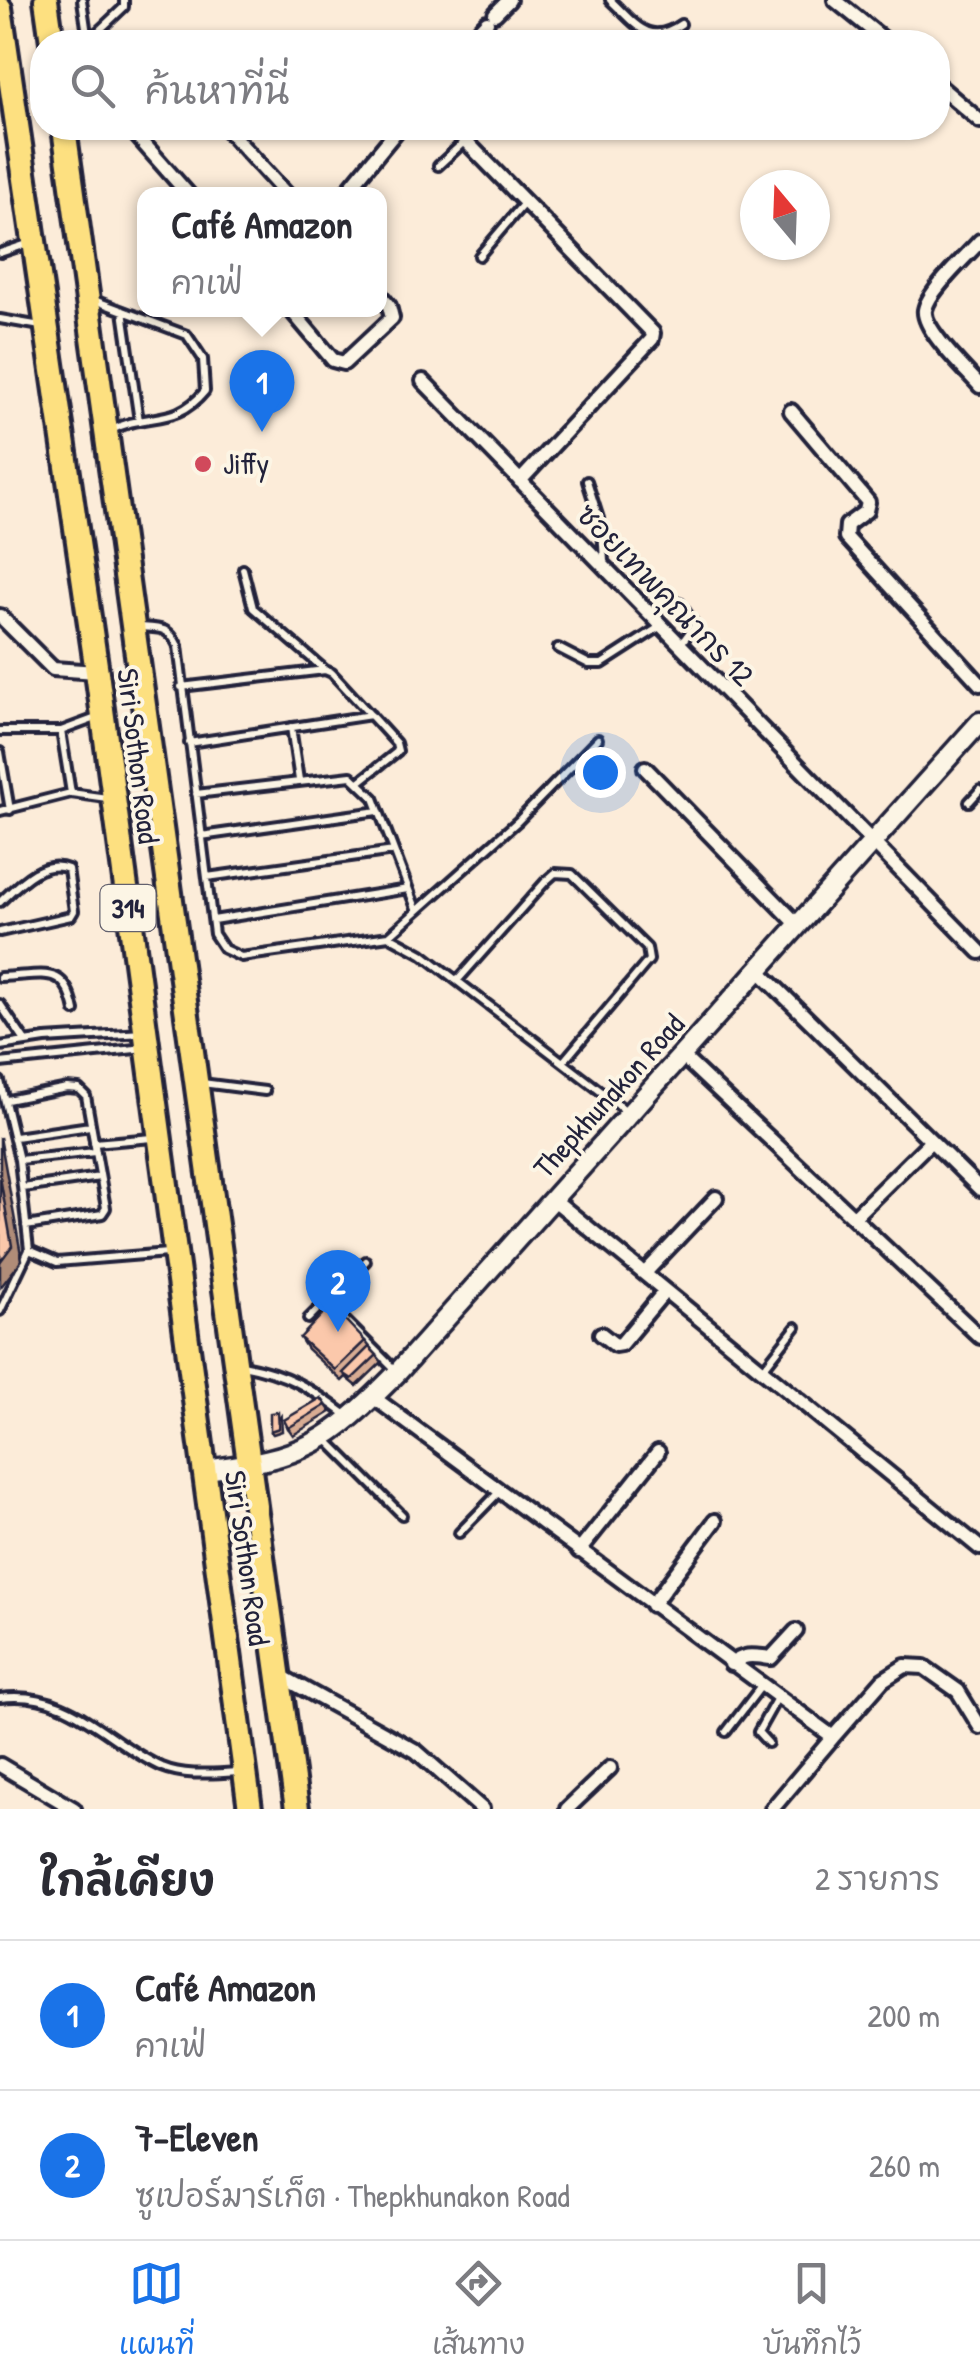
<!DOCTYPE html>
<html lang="th">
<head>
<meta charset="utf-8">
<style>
	body { margin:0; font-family:"Patrick Hand","Playpen Sans Thai",sans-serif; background:#f2f2f3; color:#2b2b33 }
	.compass { position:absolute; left:740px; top:170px; width:90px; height:90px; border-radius:50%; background:#fff; box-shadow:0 2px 8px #0004; rotate:341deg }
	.you { position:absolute; left:600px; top:772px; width:35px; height:35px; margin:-25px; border:8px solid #fff; border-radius:50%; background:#1a73e8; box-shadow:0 0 0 15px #1a73e833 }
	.badge { display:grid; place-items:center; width:65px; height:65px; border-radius:50%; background:#1a73e8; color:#fff; font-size:32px; font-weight:700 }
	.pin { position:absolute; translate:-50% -82px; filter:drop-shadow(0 2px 5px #0008) }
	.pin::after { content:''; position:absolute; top:52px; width:35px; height:30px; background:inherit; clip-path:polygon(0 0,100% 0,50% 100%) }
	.popup { position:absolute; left:137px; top:187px; width:250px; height:130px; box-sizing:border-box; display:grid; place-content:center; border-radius:20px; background:#fff; filter:drop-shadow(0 2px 8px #0005); font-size:32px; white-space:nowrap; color:#7c7c81 }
	.popup b { font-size:38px; color:#2b2b33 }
	.popup::after { content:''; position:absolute; left:50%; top:100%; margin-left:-20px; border:20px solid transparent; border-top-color:#fff }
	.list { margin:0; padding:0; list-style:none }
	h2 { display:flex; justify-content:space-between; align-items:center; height:130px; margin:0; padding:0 40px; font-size:42px }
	h2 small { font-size:32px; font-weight:400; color:#7c7c81 }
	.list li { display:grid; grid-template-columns:65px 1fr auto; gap:30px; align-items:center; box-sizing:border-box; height:150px; padding:0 40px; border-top:2px solid #e1e1e2 }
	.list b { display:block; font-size:38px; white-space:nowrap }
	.list p { margin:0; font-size:32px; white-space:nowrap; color:#7c7c81 }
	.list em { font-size:32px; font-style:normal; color:#7c7c81 }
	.icon { flex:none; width:55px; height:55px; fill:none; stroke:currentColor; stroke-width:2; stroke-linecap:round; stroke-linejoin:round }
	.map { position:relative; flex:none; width:980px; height:1809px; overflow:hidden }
	.search { position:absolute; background:#fff; box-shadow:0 2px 8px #0004; left:30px; right:30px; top:30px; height:110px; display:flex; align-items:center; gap:25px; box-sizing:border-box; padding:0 35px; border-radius:40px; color:#7c7c81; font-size:38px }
	.sheet { height:430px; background:#fff }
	nav { display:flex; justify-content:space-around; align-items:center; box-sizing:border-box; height:140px; border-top:2px solid #e1e1e2; background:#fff; font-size:28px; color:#7c7c81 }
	nav a { display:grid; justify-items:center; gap:5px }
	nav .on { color:#1a73e8 }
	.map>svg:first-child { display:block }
</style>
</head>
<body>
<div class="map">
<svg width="980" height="1809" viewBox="0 0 980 1809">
	<rect width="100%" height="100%" fill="#fcecd9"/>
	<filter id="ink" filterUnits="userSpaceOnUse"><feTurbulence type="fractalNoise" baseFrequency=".01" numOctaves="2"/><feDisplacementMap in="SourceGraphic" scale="20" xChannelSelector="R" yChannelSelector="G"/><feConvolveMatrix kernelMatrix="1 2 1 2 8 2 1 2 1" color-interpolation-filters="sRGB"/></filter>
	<g filter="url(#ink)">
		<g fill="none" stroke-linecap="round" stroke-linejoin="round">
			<defs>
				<path id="lane" d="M82,0L88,41
					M610,0C635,23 648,47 681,24
					M87,42L124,7V0
					M438,166L465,141
					M0,253L27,244
					M479,256L525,202
					M94,300L187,335L203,359L205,391C175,428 146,411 110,431
					M123,311L139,421
					M0,319L41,326
					M587,481L602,528L604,562
					M243,569L253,608L324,669
					M679,602L695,625L680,645
					M140,627C160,628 169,627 178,646L214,934L224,949L241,957L389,936L422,954L629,1113
					M558,648L589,664H602L661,626
					M181,687L325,670L332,673L396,743L398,751L359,782
					M291,727L299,780
					M0,731H61L96,718
					M61,731L71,793
					M189,743L371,715
					M0,752L10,810
					M196,794L351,776L374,798L417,911
					M969,802L980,790
					M0,811L71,793L107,798
					M201,836L378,811
					M207,877L394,851
					M0,902C18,885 42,858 68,869L74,911L71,916L0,932
					M213,920L408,889
					M389,936L518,821L598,739
					M0,977C42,976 65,962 75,1011
					M457,981L546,881L555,873L572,874L647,948L649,960L563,1062
					M0,1004L25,1041
					M0,1046L45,1039L143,1033
					M0,1063L145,1048
					M0,1081L19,1160L29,1250L57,1262L168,1253
					M202,1083L265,1091
					M7,1100L67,1088L79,1089L86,1096L106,1208L102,1214L96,1215L26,1226
					M15,1137L90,1126
					M94,1143L153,1138
					M19,1160L95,1152
					M23,1188L100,1177
					M0,1311L29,1250
					M308,1319L366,1261
					M345,1320L396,1371
					M242,1365C286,1373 311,1388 346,1415
					M763,1369L796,1327
					M325,1438L402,1515
					M459,1533L500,1491
					M0,1698C71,1689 106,1742 162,1767C186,1777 215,1773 240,1772
					M726,1732L762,1685
					M768,1743L758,1732L777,1698"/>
				<path id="street" d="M835,0L887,42
					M495,14L509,0
					M468,42L487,22
					M938,85L980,121
					M130,128L189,195
					M226,128L287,195
					M453,128L653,333L652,339L520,481
					M344,195L399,128
					M980,241C967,256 928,291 925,310C922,329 967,371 980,386
					M291,310L333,360L344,363L392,318L389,306L380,295
					M423,381L980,952
					M791,411L868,502L866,511L847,525L846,537L980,684
					M0,616L53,669L97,672
					M645,768L798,925
					M758,970L980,1189
					M681,1055L980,1337
					M553,1199L980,1548
					M854,1217L930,1142
					M645,1273L716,1198
					M601,1334L615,1345L621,1344L665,1291
					M373,1397L833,1737L883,1680L905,1666L924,1667L958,1691L980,1727
					M579,1551L658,1452
					M652,1605L715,1521
					M731,1664C745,1653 754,1656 771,1658L796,1631
					M279,1675L416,1751L482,1809
					M0,1765L74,1809
					M567,1809L610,1768
					M772,1809L833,1737"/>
				<path id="secondary" d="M205,1470C305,1458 328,1443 398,1372L980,722"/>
				<path id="highway" d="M46,0L52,42
					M0,8L97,672L250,1809
					M64,128L297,1809"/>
			</defs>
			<use href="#lane" stroke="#22223b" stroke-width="14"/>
			<use href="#street" stroke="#22223b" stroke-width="20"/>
			<use href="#secondary" stroke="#22223b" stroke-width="25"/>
			<use href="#highway" stroke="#22223b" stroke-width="30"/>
			<use href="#lane" stroke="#fcf5e5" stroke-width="6"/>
			<use href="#street" stroke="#fcf5e5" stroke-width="12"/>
			<use href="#secondary" stroke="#fcf5e5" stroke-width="18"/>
			<use href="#highway" stroke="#fde080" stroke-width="22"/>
		</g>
		<path fill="#d8ac93" stroke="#22223b" stroke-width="2.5" d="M300,1338L365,1341L382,1362L357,1386L346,1377L342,1381L307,1349Z
			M321,1398L331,1412L293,1435L288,1428Z
			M281,1416L282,1431L273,1434L270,1431Z"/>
		<path fill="#b08c78" stroke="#22223b" stroke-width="2.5" d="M0,1137L22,1260L0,1288Z"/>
		<path fill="#fbc8ab" stroke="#22223b" stroke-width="2.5" d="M0,1177L12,1246L0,1262Z
			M331,1305L365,1341L335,1370L300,1338Z
			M369,1347L377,1355L352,1379L343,1373Z
			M321,1398L326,1405L288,1428L284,1420Z
			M278,1412L279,1428L270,1431V1413Z"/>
	</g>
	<circle fill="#d1495b" stroke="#fcf5e5" stroke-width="4" cx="203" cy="464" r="10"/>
	<g text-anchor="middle" stroke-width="8" stroke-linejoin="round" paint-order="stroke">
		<rect fill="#fcf5e5" stroke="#63616e" stroke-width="2.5" x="100.5" y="885" width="55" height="46" rx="8"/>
		<g font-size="28" font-weight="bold" fill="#22223b">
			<text x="128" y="918">314</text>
		</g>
		<g font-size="30" fill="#22223b" stroke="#fcf5e5" text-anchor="start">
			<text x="223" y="474">Jiffy</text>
		</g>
		<g font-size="30" fill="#22223b" stroke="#fcf5e5">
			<text transform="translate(665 595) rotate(46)" y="10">ซอยเทพคุณากร 12</text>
			<text transform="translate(138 756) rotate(83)" y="10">Siri Sothon Road</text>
			<text transform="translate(609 1096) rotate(-48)" y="10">Thepkhunakon Road</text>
			<text transform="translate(247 1558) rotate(82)" y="10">Siri Sothon Road</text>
		</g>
	</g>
</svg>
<svg class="compass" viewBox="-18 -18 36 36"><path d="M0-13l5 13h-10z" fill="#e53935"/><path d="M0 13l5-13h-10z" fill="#7c7c81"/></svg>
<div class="you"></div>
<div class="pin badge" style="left:262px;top:432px">1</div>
<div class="popup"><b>Café Amazon</b>คาเฟ่</div>
<div class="pin badge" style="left:338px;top:1332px">2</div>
<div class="search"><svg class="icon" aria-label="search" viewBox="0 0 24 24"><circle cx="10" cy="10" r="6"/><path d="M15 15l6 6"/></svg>ค้นหาที่นี่</div>
</div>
<section class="sheet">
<h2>ใกล้เคียง<small>2 รายการ</small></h2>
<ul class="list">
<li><span class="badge">1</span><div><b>Café Amazon</b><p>คาเฟ่</p></div><em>200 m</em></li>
<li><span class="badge">2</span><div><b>7-Eleven</b><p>ซูเปอร์มาร์เก็ต · Thepkhunakon Road</p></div><em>260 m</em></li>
</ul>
</section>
<nav>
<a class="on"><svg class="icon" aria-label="map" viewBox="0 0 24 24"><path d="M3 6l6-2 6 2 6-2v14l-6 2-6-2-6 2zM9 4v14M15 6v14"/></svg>แผนที่</a>
<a><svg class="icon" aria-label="directions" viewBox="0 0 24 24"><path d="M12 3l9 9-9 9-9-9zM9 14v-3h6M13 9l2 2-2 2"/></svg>เส้นทาง</a>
<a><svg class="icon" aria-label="saved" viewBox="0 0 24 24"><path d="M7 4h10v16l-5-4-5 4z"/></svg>บันทึกไว้</a>
</nav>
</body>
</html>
